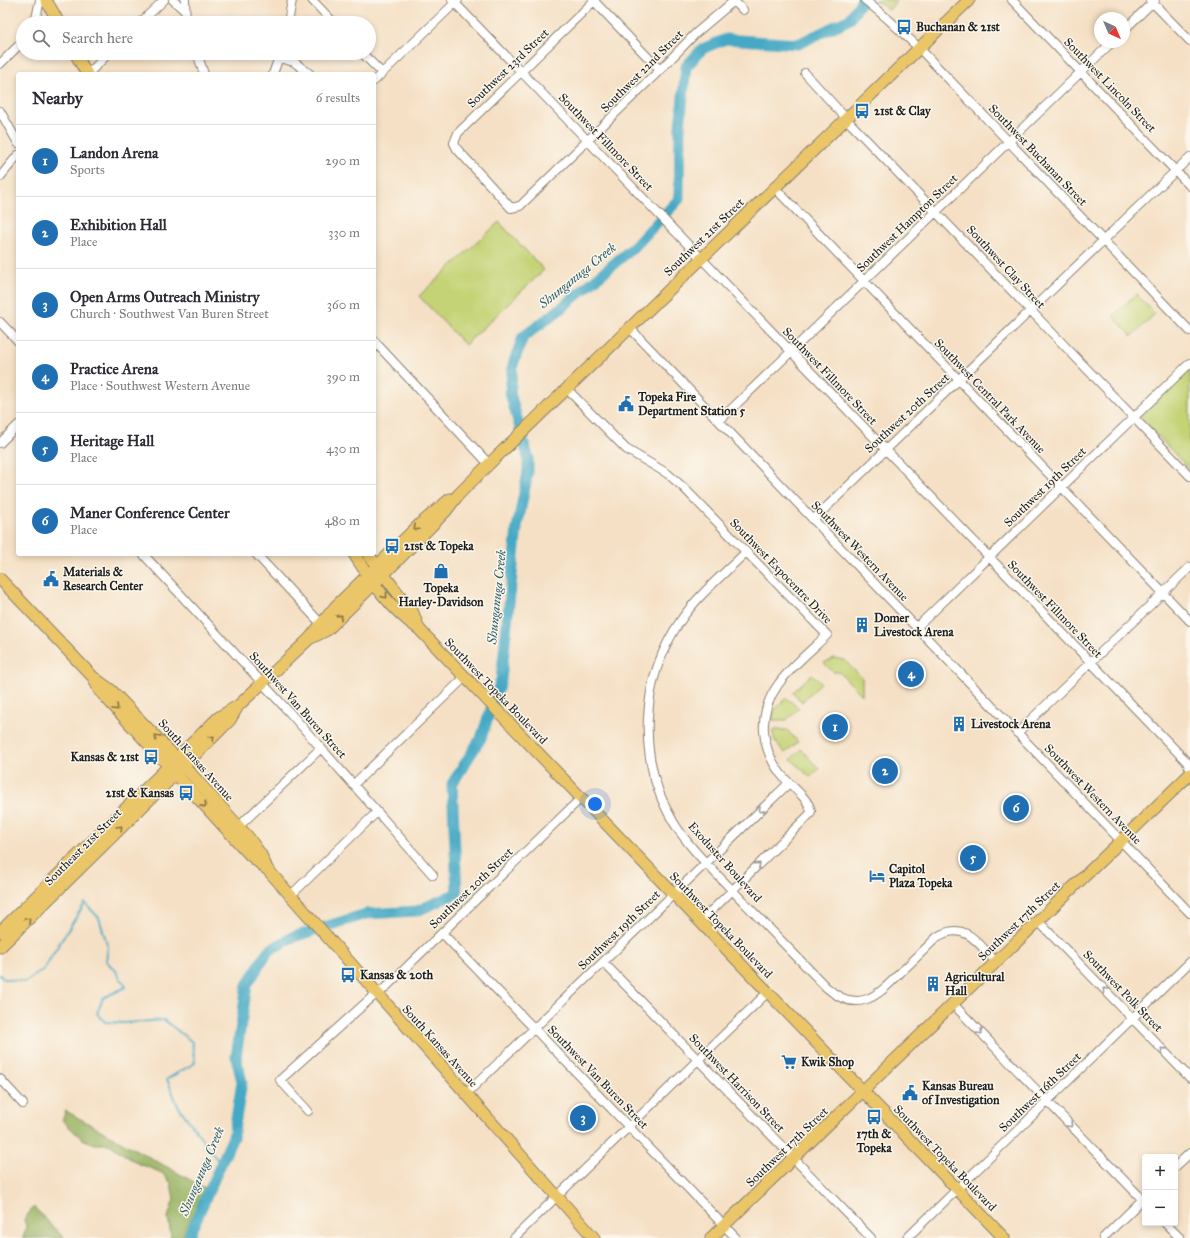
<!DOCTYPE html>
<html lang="en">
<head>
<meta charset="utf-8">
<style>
	body { margin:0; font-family:"IM FELL Great Primer",serif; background:#f2f2f3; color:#2b2b33 }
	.controls { position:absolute; right:12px; bottom:12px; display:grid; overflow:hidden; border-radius:4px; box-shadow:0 2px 6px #0003 }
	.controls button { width:36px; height:36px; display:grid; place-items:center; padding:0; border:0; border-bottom:1px solid #e1e1e2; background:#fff; color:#2b2b33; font:20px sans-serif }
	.compass { position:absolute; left:1094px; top:12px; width:36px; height:36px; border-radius:50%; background:#fff; box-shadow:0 2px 6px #0003; rotate:136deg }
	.you { position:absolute; left:595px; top:804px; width:14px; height:14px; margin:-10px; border:3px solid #fff; border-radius:50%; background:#1a73e8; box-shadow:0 0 0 6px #1a73e833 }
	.badge { display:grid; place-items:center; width:26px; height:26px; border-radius:50%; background:#1f6fb2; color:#fff; font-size:13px; font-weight:700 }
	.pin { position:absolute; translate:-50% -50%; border:2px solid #fff; box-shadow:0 1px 4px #0006 }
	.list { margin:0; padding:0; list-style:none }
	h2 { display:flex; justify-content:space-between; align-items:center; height:52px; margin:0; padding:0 16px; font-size:17px }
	h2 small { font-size:13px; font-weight:400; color:#7c7c81 }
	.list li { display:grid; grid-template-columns:26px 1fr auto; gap:12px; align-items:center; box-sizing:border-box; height:72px; padding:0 16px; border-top:1px solid #e1e1e2 }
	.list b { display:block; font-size:15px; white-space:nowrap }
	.list p { margin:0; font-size:13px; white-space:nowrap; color:#7c7c81 }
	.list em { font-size:13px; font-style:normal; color:#7c7c81 }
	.icon { flex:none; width:22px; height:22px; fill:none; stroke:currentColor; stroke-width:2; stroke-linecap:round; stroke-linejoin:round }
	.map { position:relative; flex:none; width:1190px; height:1238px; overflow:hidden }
	.search { position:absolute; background:#fff; box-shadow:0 2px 6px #0003; left:16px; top:16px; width:360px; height:44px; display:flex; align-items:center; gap:10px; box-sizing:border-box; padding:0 14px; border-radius:22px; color:#7c7c81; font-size:15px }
	.panel { position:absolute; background:#fff; box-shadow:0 2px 6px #0003; left:16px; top:72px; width:360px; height:484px; border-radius:4px }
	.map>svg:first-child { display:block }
</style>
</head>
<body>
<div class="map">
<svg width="1190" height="1238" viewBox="0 0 1190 1238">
	<rect width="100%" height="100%" fill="#fbf7ec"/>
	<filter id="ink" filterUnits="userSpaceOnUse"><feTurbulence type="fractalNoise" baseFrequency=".025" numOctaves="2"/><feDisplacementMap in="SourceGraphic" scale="8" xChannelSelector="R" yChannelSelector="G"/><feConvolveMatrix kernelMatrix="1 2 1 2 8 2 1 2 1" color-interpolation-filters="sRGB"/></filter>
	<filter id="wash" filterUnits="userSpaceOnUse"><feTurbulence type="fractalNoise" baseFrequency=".012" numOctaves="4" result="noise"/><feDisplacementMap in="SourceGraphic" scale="16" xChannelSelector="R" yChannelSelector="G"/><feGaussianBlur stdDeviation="0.9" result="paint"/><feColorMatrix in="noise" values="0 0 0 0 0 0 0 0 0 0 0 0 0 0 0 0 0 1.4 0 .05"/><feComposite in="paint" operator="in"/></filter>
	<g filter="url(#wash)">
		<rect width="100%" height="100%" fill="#f5e0c5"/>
		<path fill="#c4d375" stroke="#707848" d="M874,0H897L889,10Z
			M499,222L544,270L465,345L419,296Z
			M1136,294L1155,314L1132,336L1113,316Z
			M1190,369V470L1140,417Z
			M834,658L844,660L862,678V695L839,672H833L824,663Z
			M812,674L821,683L802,702L793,692Z
			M786,698L799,708L787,720H772L774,711Z
			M772,730H787L798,742L785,753L775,741Z
			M801,749L819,769L810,777L791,759Z"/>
		<path fill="#9bb566" stroke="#5c6841" d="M66,1111L205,1188L182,1238H170L171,1236L168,1217L174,1199L171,1183L162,1173L135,1162L109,1144H95L82,1139L62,1120Z
			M34,1207L64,1238H23L26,1227L24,1219Z"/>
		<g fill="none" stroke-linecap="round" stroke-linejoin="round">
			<path stroke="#45a9c5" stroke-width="2" d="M0,975L5,979L25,982L43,970L85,903L99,918L108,947L106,961L116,971L126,987L103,998L97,1013L105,1022L123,1023L164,1020L192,1042L195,1063L167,1079L178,1106L221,1165"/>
			<path stroke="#45a9c5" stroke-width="11" d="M188,1238L233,1137L242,1082L236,1057L247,985L268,951L293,937L366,914L417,911L457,893L452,784L481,738L501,680L517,528L528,472V457L510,393L513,364L523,337L559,310L635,246L679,199L680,127L686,67L702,49L726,39L798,44L850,19L862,0"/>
		</g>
	</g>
	<g filter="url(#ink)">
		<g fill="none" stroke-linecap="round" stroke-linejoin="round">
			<defs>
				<path id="minor" d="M173,0L184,10
					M185,0L186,23
					M312,0L334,23
					M452,0L1187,762L1190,769
					M593,0L660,70
					M595,0L458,133L454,143L457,149L511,208L520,206L660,70L696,33L735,0
					M733,0L743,10
					M865,0L889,20L919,48L1190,331
					M1012,0L1190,186
					M1150,0L1190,41
					M35,23L40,0
					M46,23L57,20
					M140,23L164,0
					M288,23L292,0
					M1124,30L1155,0
					M197,53L204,74
					M362,53L382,73
					M279,58L294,62L310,74
					M0,64L23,41
					M805,73L852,125L1190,476
					M88,74L109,53
					M273,74L280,54
					M374,81L458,0
					M0,111L18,143
					M0,177L18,155
					M774,187L1190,621
					M0,322L18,341
					M629,327L1190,913
					M374,341L489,464
					M566,388L626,449L668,474L684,488L827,635C799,662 761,688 764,731C765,747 771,761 780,773C789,785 808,797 811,811L810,814L700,922
					M719,421L1112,42
					M0,443L18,425
					M813,520L1190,157
					M746,552C724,574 699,594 681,620C640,679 636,760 674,823C690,849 712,869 733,891C764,923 795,955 826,987C857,1015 877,997 901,972C913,961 925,949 937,937C965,920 978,943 996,962
					M143,554L290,713L433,875
					M256,554L325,628
					M917,627L1190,363
					M1017,733L1190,567
					M353,785L464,678
					M236,829L321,748
					M289,897L377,812
					M1038,921L1190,1078
					M442,933L736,1238
					M603,962L871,1238
					M953,1004L1145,1202
					M0,1079L23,1104
					M466,1094L789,783
					M308,1111L280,1080L370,999L385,988L581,798
					M1175,1167L1190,1153
					M1165,1223L1180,1238
					M514,1238L768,992
					M907,1238L1190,962
					M1103,1238L1145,1197"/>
				<path id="major" d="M46,0L59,23
					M75,53L87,74
					M354,554C371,581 392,611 419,629L1004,1238
					M368,554L413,613L419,629
					M0,579L93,677L111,690L184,766L249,838L261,855L266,866
					M309,639L327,630L390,568L446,511L458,495L489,464L969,0
					M93,677L99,690L250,855L268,870L594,1238
					M0,932L181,754L219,717L239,705L309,639L335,607L419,525L450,499
					M0,947L214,736L230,720L238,706
					M711,1238L1190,774"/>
			</defs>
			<use href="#minor" stroke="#887e70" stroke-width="10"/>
			<use href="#major" stroke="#887e70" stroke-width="13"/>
			<use href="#minor" stroke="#fff" stroke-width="8"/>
			<use href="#major" stroke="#ebc669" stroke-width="11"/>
		</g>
		<defs><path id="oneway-chevron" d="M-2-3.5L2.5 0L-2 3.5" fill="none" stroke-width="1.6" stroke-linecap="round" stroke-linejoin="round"/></defs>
		<g stroke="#847142">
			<use href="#oneway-chevron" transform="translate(416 528) rotate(137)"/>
			<use href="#oneway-chevron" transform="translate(385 596) rotate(52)"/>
			<use href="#oneway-chevron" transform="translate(340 617) rotate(-44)"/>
			<use href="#oneway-chevron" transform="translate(116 708) rotate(47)"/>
			<use href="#oneway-chevron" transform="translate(157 737) rotate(-133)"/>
			<use href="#oneway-chevron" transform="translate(212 738) rotate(-45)"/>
			<use href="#oneway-chevron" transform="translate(204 805) rotate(48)"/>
			<use href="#oneway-chevron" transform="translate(120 828) rotate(-45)"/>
			<use href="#oneway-chevron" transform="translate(28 920) rotate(-45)"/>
		</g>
		<g stroke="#999">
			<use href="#oneway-chevron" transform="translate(761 810) rotate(136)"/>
			<use href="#oneway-chevron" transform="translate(758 865) rotate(-43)"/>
			<use href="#oneway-chevron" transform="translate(1105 990) rotate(-134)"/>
			<use href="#oneway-chevron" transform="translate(980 1032) rotate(46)"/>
			<use href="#oneway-chevron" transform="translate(1163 1050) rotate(-134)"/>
			<use href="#oneway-chevron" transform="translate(1070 1125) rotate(46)"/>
		</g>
	</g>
	<defs>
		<symbol id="bus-bare" viewBox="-9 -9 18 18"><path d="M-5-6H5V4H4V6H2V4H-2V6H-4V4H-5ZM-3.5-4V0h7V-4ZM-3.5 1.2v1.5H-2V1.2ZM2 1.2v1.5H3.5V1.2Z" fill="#1f6fb2" stroke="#fbf7ec" stroke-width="2.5" paint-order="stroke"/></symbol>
		<symbol id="civic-bare" viewBox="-9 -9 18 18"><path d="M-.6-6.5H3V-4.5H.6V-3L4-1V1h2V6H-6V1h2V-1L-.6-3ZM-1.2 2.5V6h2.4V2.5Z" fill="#1f6fb2" stroke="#fbf7ec" stroke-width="2.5" paint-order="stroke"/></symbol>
		<symbol id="shop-bare" viewBox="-9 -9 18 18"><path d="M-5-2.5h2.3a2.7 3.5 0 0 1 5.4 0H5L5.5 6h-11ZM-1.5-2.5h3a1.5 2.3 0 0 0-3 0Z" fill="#1f6fb2" stroke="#fbf7ec" stroke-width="2.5" paint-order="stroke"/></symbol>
		<symbol id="building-bare" viewBox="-9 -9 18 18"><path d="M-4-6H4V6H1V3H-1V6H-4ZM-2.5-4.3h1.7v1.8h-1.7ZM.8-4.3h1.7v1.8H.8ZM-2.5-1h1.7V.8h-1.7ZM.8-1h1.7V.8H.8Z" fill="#1f6fb2" stroke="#fbf7ec" stroke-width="2.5" paint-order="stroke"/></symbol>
		<symbol id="hotel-bare" viewBox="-9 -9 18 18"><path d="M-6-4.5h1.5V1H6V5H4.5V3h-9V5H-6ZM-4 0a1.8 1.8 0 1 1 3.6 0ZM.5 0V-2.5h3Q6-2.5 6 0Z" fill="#1f6fb2" stroke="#fbf7ec" stroke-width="2.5" paint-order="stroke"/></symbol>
		<symbol id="supermarket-bare" viewBox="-9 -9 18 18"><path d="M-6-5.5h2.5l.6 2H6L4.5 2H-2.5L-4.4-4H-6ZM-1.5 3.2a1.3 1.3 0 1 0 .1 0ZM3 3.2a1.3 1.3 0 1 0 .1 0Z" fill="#1f6fb2" stroke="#fbf7ec" stroke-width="2.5" paint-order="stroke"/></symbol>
	</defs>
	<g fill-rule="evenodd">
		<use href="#bus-bare" x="893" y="16" width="22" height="22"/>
		<use href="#bus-bare" x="851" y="100" width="22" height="22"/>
		<use href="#civic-bare" x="615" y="393" width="22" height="22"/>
		<use href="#bus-bare" x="381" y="535" width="22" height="22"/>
		<use href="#shop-bare" x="430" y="560" width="22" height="22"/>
		<use href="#civic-bare" x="40" y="568" width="22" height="22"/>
		<use href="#building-bare" x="851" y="614" width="22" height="22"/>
		<use href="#building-bare" x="948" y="713" width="22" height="22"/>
		<use href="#bus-bare" x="140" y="746" width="22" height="22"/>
		<use href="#bus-bare" x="175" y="782" width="22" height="22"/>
		<use href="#hotel-bare" x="866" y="865" width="22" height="22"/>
		<use href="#bus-bare" x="337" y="964" width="22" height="22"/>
		<use href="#building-bare" x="922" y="973" width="22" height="22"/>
		<use href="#supermarket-bare" x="778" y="1051" width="22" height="22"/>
		<use href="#civic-bare" x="899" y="1082" width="22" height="22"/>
		<use href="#bus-bare" x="863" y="1106" width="22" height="22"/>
	</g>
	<g text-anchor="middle" stroke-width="3" stroke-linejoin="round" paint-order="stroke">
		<g font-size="12" font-weight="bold" fill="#1c1c1c" stroke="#fbf7ec" text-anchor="start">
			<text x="916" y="31">Buchanan &amp; 21st</text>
			<text x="874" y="115">21st &amp; Clay</text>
			<text x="638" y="401">Topeka Fire<tspan x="638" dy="14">Department Station 5</tspan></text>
			<text x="404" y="550">21st &amp; Topeka</text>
			<text x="63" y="576">Materials &amp;<tspan x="63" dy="14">Research Center</tspan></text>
			<text x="441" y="592" text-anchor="middle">Topeka<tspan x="441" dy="14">Harley-Davidson</tspan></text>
			<text x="874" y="622">Domer<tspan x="874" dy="14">Livestock Arena</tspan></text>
			<text x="971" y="728">Livestock Arena</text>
			<text x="139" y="761" text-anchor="end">Kansas &amp; 21st</text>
			<text x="174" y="797" text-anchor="end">21st &amp; Kansas</text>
			<text x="889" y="873">Capitol<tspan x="889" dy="14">Plaza Topeka</tspan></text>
			<text x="360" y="979">Kansas &amp; 20th</text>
			<text x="945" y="981">Agricultural<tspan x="945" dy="14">Hall</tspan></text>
			<text x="801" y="1066">Kwik Shop</text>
			<text x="922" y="1090">Kansas Bureau<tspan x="922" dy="14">of Investigation</tspan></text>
			<text x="874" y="1138" text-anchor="middle">17th &amp;<tspan x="874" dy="14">Topeka</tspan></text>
		</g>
		<g font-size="12" fill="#1c1c1c" stroke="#fbf7ec">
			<text transform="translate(508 68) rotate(-44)" y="4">Southwest 23rd Street</text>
			<text transform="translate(642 71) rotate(-45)" y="4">Southwest 22nd Street</text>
			<text transform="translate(1110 85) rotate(46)" y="4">Southwest Lincoln Street</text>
			<text transform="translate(606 142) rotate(46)" y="4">Southwest Fillmore Street</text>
			<text transform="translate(1038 155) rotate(46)" y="4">Southwest Buchanan Street</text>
			<text transform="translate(907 223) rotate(-44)" y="4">Southwest Hampton Street</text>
			<text transform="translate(704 237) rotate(-44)" y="4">Southwest 21st Street</text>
			<text transform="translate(1006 267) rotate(47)" y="4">Southwest Clay Street</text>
			<text transform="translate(830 376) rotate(46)" y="4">Southwest Fillmore Street</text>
			<text transform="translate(990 396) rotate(46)" y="4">Southwest Central Park Avenue</text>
			<text transform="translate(907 413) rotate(-43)" y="4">Southwest 20th Street</text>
			<text transform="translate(1045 487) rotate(-44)" y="4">Southwest 19th Street</text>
			<text transform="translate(860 551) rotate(46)" y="4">Southwest Western Avenue</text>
			<text transform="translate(781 571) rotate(46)" y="4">Southwest Expocentre Drive</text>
			<text transform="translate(1055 609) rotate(46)" y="4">Southwest Fillmore Street</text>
			<text transform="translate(496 691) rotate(46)" y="4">Southwest Topeka Boulevard</text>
			<text transform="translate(298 705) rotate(48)" y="4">Southwest Van Buren Street</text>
			<text transform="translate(196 760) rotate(48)" y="4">South Kansas Avenue</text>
			<text transform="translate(1093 794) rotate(46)" y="4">Southwest Western Avenue</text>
			<text transform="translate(83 847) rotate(-45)" y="4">Southeast 21st Street</text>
			<text transform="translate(725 862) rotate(48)" y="4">Exoduster Boulevard</text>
			<text transform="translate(471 888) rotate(-44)" y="4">Southwest 20th Street</text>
			<text transform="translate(1019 921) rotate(-44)" y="4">Southwest 17th Street</text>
			<text transform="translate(721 925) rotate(46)" y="4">Southwest Topeka Boulevard</text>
			<text transform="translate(619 930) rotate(-44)" y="4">Southwest 19th Street</text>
			<text transform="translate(1123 991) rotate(46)" y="4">Southwest Polk Street</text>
			<text transform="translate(440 1046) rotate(48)" y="4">South Kansas Avenue</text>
			<text transform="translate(598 1077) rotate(46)" y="4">Southwest Van Buren Street</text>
			<text transform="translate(737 1083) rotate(46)" y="4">Southwest Harrison Street</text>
			<text transform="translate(1040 1092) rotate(-44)" y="4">Southwest 16th Street</text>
			<text transform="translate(787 1147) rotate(-44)" y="4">Southwest 17th Street</text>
			<text transform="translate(945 1158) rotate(46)" y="4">Southwest Topeka Boulevard</text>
		</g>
		<g font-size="13" font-style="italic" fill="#2e5b68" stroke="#fbf7ec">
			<text transform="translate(577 275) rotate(-39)" y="5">Shunganuga Creek</text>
			<text transform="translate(496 597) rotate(-84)" y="5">Shunganuga Creek</text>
			<text transform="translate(201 1171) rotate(-67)" y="5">Shunganuga Creek</text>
		</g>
	</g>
</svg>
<div class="controls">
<button>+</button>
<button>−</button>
</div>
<svg class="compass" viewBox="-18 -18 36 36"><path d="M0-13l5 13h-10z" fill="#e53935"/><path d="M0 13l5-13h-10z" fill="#7c7c81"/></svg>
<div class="you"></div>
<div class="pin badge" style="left:835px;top:727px">1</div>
<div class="pin badge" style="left:885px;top:771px">2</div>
<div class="pin badge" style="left:583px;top:1118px">3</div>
<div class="pin badge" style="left:911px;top:674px">4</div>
<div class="pin badge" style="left:973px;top:858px">5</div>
<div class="pin badge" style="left:1016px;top:808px">6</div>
<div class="search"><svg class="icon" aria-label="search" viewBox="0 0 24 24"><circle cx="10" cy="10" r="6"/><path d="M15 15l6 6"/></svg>Search here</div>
<section class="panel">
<h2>Nearby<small>6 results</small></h2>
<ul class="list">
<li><span class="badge">1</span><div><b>Landon Arena</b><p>Sports</p></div><em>290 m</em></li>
<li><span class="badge">2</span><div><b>Exhibition Hall</b><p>Place</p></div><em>330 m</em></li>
<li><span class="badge">3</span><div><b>Open Arms Outreach Ministry</b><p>Church · Southwest Van Buren Street</p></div><em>360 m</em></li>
<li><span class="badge">4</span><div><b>Practice Arena</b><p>Place · Southwest Western Avenue</p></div><em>390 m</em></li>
<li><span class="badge">5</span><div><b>Heritage Hall</b><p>Place</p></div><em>430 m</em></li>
<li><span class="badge">6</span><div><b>Maner Conference Center</b><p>Place</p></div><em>480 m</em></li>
</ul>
</section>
</div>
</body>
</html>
